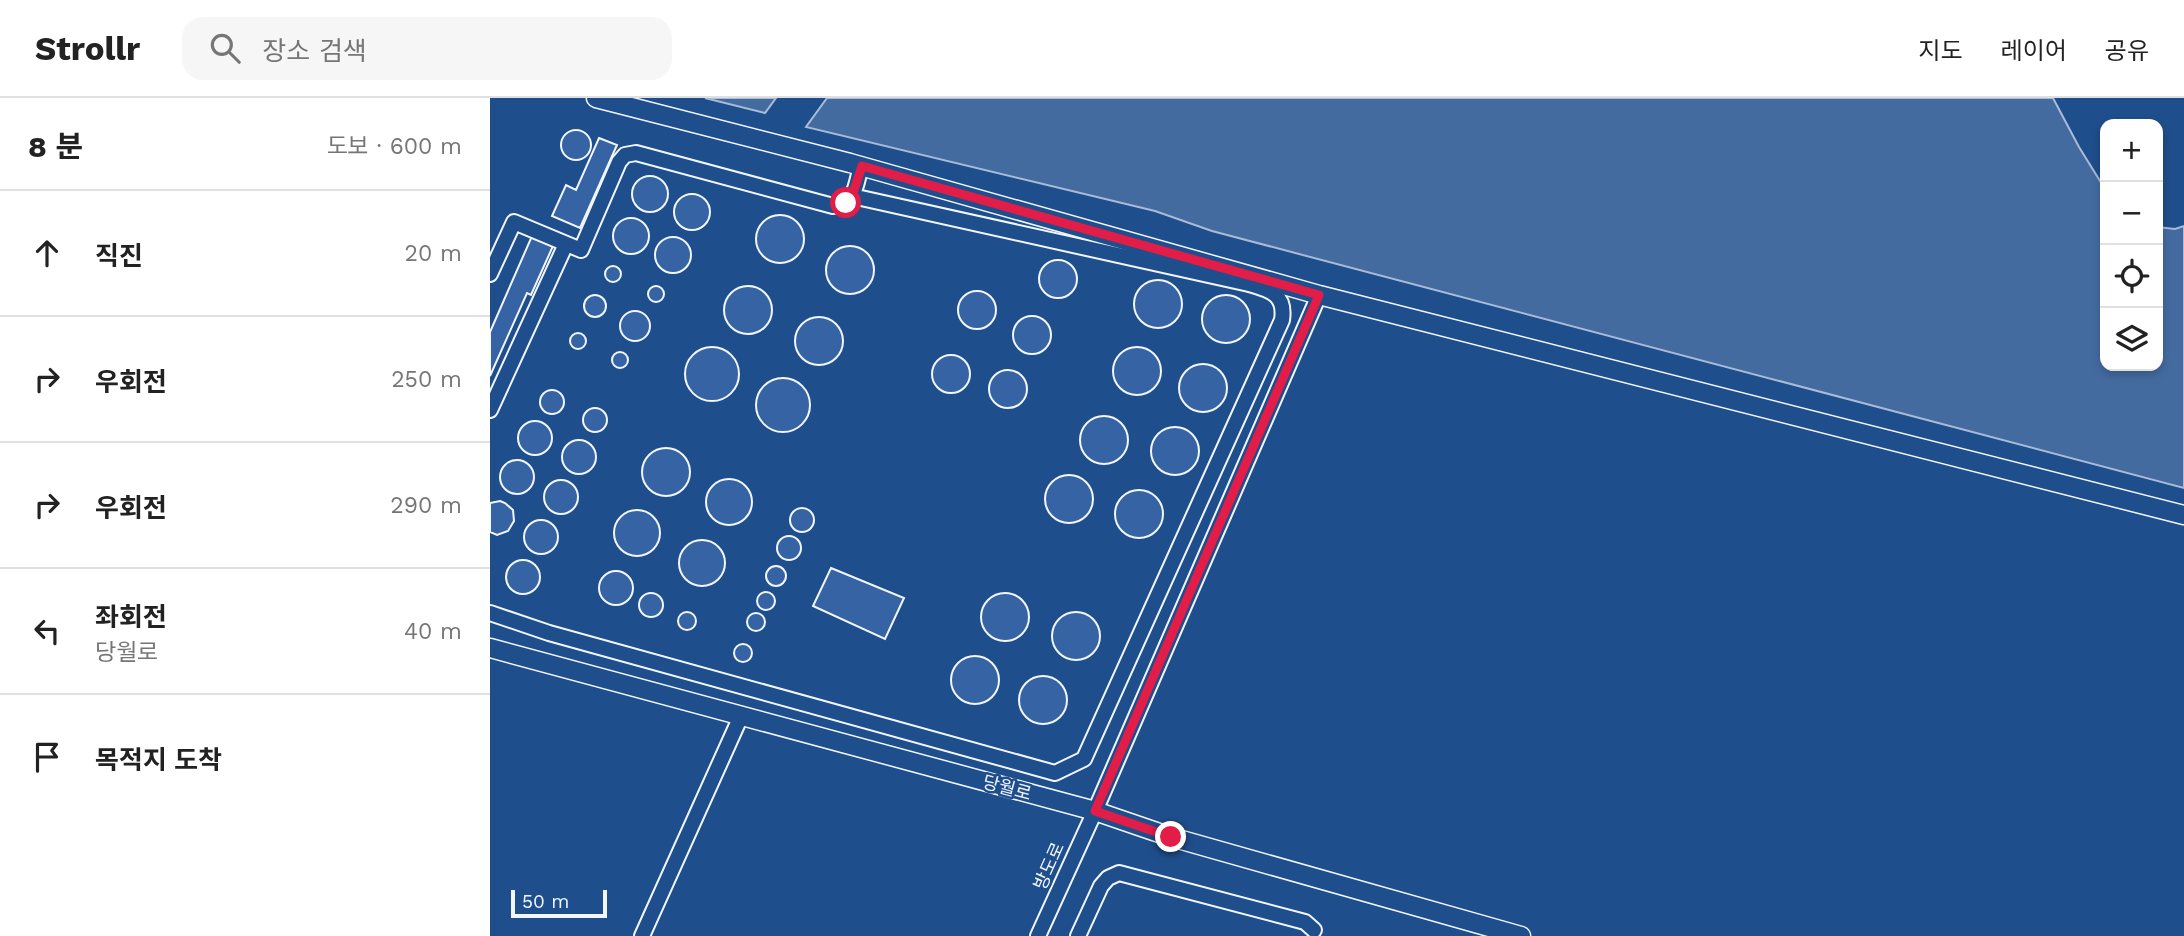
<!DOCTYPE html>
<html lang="ko">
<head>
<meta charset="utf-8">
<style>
	body { margin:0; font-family:"Work Sans","Noto Sans KR",sans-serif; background:#f6f6f6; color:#222 }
	.controls { position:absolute; right:21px; top:21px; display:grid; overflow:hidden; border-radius:14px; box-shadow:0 4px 10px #0003 }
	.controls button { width:63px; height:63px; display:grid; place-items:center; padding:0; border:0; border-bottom:2px solid #e0e0e0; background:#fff; color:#222; font:35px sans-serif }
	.scale { position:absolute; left:21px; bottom:18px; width:96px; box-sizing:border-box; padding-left:7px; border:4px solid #f2f6ff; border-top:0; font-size:19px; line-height:24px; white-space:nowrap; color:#f2f6ff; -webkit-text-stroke:5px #1f4e8c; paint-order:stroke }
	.stop { position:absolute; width:21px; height:21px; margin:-16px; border:5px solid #e11d48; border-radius:50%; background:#fff }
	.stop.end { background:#e11d48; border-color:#fff; box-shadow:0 2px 7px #0008 }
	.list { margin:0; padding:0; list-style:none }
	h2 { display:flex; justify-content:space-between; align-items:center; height:91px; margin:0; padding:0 28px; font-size:30px }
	h2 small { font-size:23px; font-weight:400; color:#767676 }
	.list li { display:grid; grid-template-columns:46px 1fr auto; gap:21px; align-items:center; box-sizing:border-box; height:126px; padding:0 28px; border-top:2px solid #e0e0e0 }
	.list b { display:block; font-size:26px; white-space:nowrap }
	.list p { margin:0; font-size:23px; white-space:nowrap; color:#767676 }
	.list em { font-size:23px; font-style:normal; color:#767676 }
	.icon { flex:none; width:38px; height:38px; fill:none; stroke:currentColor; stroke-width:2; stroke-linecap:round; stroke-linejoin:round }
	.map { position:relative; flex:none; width:1694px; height:838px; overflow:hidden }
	header { display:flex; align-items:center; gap:42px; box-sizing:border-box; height:98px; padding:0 35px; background:#fff; border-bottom:2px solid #e0e0e0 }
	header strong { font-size:33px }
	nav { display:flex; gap:38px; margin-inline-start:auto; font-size:24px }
	.search { width:490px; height:63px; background:#f6f6f6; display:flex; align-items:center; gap:18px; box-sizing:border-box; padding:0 24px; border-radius:21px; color:#767676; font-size:26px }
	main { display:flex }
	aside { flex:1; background:#fff }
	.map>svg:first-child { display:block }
</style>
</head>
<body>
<header>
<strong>Strollr</strong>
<div class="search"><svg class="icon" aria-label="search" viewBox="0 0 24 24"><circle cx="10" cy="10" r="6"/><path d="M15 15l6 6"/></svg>장소 검색</div>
<nav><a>지도</a><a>레이어</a><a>공유</a></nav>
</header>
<main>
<aside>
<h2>8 분<small>도보 · 600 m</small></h2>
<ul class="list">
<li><svg class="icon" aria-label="ahead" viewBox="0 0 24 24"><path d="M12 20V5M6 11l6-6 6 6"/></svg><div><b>직진</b></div><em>20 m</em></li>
<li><svg class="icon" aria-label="right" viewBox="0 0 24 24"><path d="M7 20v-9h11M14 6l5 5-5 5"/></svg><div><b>우회전</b></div><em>250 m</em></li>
<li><svg class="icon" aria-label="right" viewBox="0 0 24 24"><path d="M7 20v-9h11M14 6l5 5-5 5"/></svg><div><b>우회전</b></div><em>290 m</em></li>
<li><svg class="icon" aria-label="left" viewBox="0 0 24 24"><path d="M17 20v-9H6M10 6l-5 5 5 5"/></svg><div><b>좌회전</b><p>당월로</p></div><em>40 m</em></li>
<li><svg class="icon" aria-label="arrive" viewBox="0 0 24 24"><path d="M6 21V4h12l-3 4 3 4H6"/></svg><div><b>목적지 도착</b></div></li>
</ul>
</aside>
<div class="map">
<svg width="1694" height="838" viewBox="0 0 1694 838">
	<rect width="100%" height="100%" fill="#1f4e8c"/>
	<path fill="#446ba0" stroke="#a8bbd7" stroke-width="2" d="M215,0H286L275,15Z
		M337,0H1563L1589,49L1615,91V268H1668V129L1685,131L1694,128V390L722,133L665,113L316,29Z"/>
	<path fill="#3563a3" stroke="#f2f6ff" stroke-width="2" d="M71 47a15 15 0 1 1 30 0a15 15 0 1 1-30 0Z
		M109,40L127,47L90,130L62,118L76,87L86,92Z
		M142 96a18 18 0 1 1 36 0a18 18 0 1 1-36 0Z
		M184 114a18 18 0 1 1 36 0a18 18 0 1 1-36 0Z
		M266 141a24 24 0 1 1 48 0a24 24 0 1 1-48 0Z
		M123 138a18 18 0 1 1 36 0a18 18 0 1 1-36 0Z
		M42,138L63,148L41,197L37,195L0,278V234Z
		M165 157a18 18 0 1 1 36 0a18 18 0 1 1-36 0Z
		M336 172a24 24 0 1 1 48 0a24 24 0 1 1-48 0Z
		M549 181a19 19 0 1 1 38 0a19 19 0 1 1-38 0Z
		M115 176a8 8 0 1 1 16 0a8 8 0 1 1-16 0Z
		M644 206a24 24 0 1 1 48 0a24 24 0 1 1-48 0Z
		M158 196a8 8 0 1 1 16 0a8 8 0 1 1-16 0Z
		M234 212a24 24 0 1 1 48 0a24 24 0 1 1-48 0Z
		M468 212a19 19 0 1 1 38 0a19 19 0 1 1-38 0Z
		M712 221a24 24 0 1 1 48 0a24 24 0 1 1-48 0Z
		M94 208a11 11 0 1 1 22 0a11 11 0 1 1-22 0Z
		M130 228a15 15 0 1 1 30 0a15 15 0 1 1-30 0Z
		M523 237a19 19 0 1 1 38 0a19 19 0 1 1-38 0Z
		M305 243a24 24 0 1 1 48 0a24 24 0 1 1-48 0Z
		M80 243a8 8 0 1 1 16 0a8 8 0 1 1-16 0Z
		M623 273a24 24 0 1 1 48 0a24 24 0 1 1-48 0Z
		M195 276a27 27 0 1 1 54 0a27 27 0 1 1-54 0Z
		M122 262a8 8 0 1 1 16 0a8 8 0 1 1-16 0Z
		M442 276a19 19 0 1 1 38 0a19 19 0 1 1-38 0Z
		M689 290a24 24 0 1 1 48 0a24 24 0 1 1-48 0Z
		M499 291a19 19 0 1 1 38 0a19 19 0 1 1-38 0Z
		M266 307a27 27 0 1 1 54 0a27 27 0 1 1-54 0Z
		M50 304a12 12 0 1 1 24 0a12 12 0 1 1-24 0Z
		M93 322a12 12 0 1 1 24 0a12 12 0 1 1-24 0Z
		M590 342a24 24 0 1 1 48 0a24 24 0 1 1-48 0Z
		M28 340a17 17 0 1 1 34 0a17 17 0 1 1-34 0Z
		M661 353a24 24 0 1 1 48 0a24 24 0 1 1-48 0Z
		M72 359a17 17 0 1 1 34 0a17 17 0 1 1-34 0Z
		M152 374a24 24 0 1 1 48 0a24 24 0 1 1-48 0Z
		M10 379a17 17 0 1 1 34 0a17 17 0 1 1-34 0Z
		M555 401a24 24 0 1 1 48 0a24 24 0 1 1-48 0Z
		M216 404a23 23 0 1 1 46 0a23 23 0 1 1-46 0Z
		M54 399a17 17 0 1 1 34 0a17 17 0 1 1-34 0Z
		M625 416a24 24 0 1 1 48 0a24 24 0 1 1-48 0Z
		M10,403L15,405L23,412L24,423L18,433L7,437L0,434V405Z
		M300 422a12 12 0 1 1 24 0a12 12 0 1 1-24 0Z
		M124 435a23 23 0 1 1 46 0a23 23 0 1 1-46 0Z
		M34 439a17 17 0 1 1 34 0a17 17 0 1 1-34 0Z
		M287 450a12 12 0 1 1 24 0a12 12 0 1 1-24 0Z
		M189 465a23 23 0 1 1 46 0a23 23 0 1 1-46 0Z
		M16 479a17 17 0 1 1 34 0a17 17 0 1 1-34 0Z
		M276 478a10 10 0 1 1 20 0a10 10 0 1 1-20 0Z
		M341,470L414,500L395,541L323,508Z
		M109 490a17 17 0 1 1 34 0a17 17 0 1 1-34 0Z
		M267 503a9 9 0 1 1 18 0a9 9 0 1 1-18 0Z
		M149 507a12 12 0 1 1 24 0a12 12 0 1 1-24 0Z
		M491 519a24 24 0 1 1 48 0a24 24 0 1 1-48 0Z
		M188 523a9 9 0 1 1 18 0a9 9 0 1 1-18 0Z
		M562 538a24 24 0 1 1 48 0a24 24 0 1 1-48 0Z
		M257 524a9 9 0 1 1 18 0a9 9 0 1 1-18 0Z
		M244 555a9 9 0 1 1 18 0a9 9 0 1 1-18 0Z
		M461 582a24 24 0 1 1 48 0a24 24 0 1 1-48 0Z
		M529 602a24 24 0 1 1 48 0a24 24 0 1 1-48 0Z"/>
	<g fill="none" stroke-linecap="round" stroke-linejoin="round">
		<defs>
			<path id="minor" d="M0,176L24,124L91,152L129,64L135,57L146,55L343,108C367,103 365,89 371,68
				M0,312L76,146
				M0,515L59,535L565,675L594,661L792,222C796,196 780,192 759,186L362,98
				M152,838L251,618
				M548,838L605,713L829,197
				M588,838L611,788L618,780L629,775L815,824L824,832"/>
			<path id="major" d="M106,0L360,65L829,197L1694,417
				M0,550L605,713L681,739L1031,838"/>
		</defs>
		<use href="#minor" stroke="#f2f6ff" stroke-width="18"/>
		<use href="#major" stroke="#f2f6ff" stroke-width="21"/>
		<use href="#minor" stroke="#1f4e8c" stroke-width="14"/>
		<use href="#major" stroke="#1f4e8c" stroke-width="18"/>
	</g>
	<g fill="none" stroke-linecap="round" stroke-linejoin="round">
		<path stroke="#e11d48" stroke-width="9" d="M356,105L362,98L372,68L829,197L605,713L681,739"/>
	</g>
	<g text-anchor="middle" stroke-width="5" stroke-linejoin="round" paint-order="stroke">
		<g font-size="18" fill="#f2f6ff" stroke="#1f4e8c">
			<text transform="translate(517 690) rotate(15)" y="6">당월로</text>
			<text transform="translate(559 768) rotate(-66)" y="6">방도로</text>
		</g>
	</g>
</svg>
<div class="controls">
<button>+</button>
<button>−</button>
<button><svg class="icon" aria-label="locate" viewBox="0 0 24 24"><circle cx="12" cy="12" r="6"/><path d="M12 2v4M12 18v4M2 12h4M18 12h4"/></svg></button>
<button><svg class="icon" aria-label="layers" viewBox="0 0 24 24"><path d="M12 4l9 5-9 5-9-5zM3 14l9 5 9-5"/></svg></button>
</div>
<div class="scale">50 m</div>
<div class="stop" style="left:356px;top:105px"></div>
<div class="stop end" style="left:681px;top:739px"></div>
</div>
</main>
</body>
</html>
